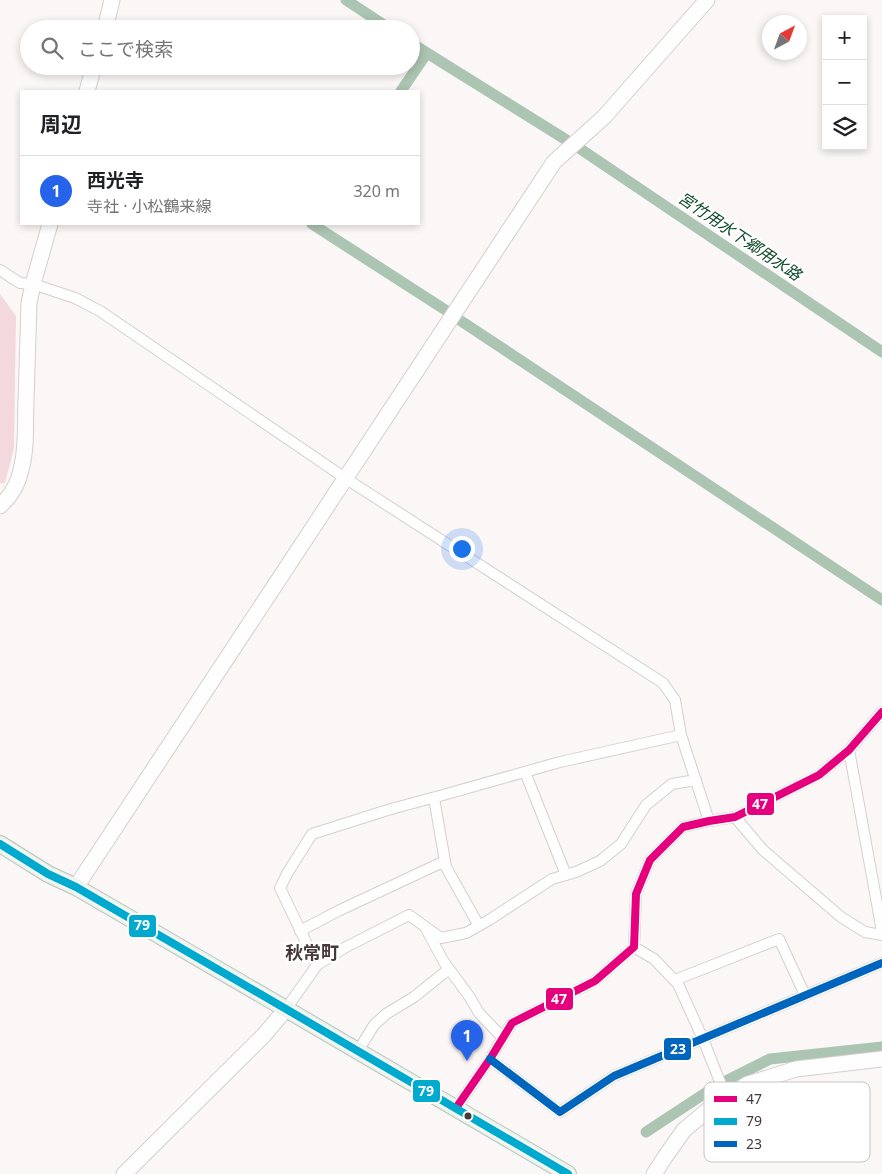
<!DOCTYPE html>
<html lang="ja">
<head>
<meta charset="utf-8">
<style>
	body { margin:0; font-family:"Noto Sans","Noto Sans JP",sans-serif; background:#f2f2f2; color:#202124 }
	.controls { position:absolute; right:15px; top:15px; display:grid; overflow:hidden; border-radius:0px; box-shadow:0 2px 8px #0003 }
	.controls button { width:45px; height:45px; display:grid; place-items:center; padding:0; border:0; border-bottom:1px solid #e0e0e0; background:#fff; color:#202124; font:25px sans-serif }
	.compass { position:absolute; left:762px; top:15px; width:45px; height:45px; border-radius:50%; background:#fff; box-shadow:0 2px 8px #0003; rotate:41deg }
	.you { position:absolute; left:461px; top:548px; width:18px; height:18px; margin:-12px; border:4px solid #fff; border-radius:50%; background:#1a73e8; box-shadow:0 0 0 8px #1a73e833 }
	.badge { display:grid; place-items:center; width:32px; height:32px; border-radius:50%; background:#2563eb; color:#fff; font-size:16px; font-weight:700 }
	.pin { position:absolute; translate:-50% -41px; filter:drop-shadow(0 1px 2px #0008) }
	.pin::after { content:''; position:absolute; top:26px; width:18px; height:15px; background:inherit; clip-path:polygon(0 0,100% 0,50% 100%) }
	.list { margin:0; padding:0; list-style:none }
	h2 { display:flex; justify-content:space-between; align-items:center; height:65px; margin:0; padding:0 20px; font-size:21px }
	h2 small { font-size:16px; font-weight:400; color:#757577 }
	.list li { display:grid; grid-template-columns:32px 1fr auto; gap:15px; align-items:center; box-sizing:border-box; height:70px; padding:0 20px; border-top:1px solid #e0e0e0 }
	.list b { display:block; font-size:19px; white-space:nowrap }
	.list p { margin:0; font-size:16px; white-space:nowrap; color:#757577 }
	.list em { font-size:16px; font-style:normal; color:#757577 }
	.icon { flex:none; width:28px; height:28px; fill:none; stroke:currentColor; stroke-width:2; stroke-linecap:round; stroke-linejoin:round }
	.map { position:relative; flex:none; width:882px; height:1174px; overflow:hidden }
	.search { position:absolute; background:#fff; box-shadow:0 2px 8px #0003; left:20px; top:20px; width:400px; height:55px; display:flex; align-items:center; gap:12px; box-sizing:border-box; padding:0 18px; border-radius:28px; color:#757577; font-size:19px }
	.panel { position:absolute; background:#fff; box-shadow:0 2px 8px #0003; left:20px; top:90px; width:400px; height:135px; border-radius:0px }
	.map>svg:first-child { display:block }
</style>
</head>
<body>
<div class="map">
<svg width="882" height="1174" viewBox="0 0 882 1174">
	<rect width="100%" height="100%" fill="#fbf7f7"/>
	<path fill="#f3d8dd" d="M0,294L16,316L14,448L5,483H0Z"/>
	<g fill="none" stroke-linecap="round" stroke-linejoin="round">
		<path stroke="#acc4b2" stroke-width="11" d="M346,0L390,29
			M411,43L568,141
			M401,91L427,53
			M579,148L882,352
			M312,224L447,311
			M458,319L882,600
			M728,1080L770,1059L882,1047
			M646,1132L716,1086"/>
		<defs>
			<path id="street" d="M0,270L20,283L33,284L75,298L100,311L345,478L663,683L675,700L681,735L709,821
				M849,750L882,931
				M525,772L566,875
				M434,798L446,867L479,926
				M735,817L763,850L841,917L865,932L882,935
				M426,929L444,962L469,996L479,1013L503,1038
				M300,931L338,911L445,861
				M634,947L654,959L678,984L703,1039L726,1097
				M317,965L280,888L288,872L312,834L391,809L443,795L560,762L681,735
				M675,980L779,939L805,995
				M286,1009L317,965L346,947L409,915L441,938L466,933L489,920L552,879L576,872L600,861L621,844L646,805L672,784L696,780
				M358,1051L374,1025L386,1014L414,997L449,969
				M490,1059L560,1112L614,1076L882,963
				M456,1108L490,1059L512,1023L595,981L634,947L636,894L650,860L683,827L709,821L735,817L819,775L849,750L882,712"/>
			<path id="secondary" d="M105,29L112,0
				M87,91L94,66
				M0,506C11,496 18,485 21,470C27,448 25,423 26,401C27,368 28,336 29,303L33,284L50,224
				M76,887L554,162L604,117L707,0
				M124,1174L264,1035L286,1009
				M654,1174L665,1157L684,1130L714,1105L748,1084L796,1069L882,1059"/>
			<path id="primary" d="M0,844L48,874L76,887L286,1009L568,1174"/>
		</defs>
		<use href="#street" stroke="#d6cecf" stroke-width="12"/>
		<use href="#secondary" stroke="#d6cecf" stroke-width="17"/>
		<use href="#primary" stroke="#b6c3b9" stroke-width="18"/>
		<use href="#street" stroke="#fefefe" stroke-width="10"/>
		<use href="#secondary" stroke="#fefefe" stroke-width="15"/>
		<use href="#primary" stroke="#ebf3ee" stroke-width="16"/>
		<defs>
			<path id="bus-1" d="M456,1108L490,1059L512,1023L595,981L634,947L636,894L650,860L683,827L709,821L735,817L819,775L849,750L882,712"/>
			<path id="bus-2" d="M0,844L48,874L76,887L286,1009L568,1174"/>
			<path id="bus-3" d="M490,1059L560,1112L614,1076L882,963"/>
		</defs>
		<use href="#bus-1" stroke="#fff" stroke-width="11"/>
		<use href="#bus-2" stroke="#fff" stroke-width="11"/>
		<use href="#bus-3" stroke="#fff" stroke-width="11"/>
		<use href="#bus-1" stroke="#e5007d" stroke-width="8"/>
		<use href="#bus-2" stroke="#00a9ce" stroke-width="8"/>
		<use href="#bus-3" stroke="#0065bd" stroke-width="8"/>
	</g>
	<circle fill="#46383b" stroke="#fff" stroke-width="2" cx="468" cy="1116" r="4.5"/>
	<g text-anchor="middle" stroke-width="5" stroke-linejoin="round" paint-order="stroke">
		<g font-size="16" font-style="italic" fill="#124d2b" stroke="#fff">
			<text transform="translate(740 236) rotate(34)" y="6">宮竹用水下郷用水路</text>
		</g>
		<g font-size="18" font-weight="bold" fill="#46383b" stroke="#fff">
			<text x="312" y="959">秋常町</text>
		</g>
	</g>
	<rect x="704" y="1082" width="166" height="80" rx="8" fill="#fff" stroke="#c8c3c4" stroke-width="1"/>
	<rect x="714" y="1096" width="23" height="6" fill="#e5007d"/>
	<rect x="714" y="1118" width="23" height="7" fill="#00a9ce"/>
	<rect x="714" y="1141" width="23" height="6" fill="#0065bd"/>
	<g font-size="14" fill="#46383b">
		<text x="746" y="1104">47</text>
		<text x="746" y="1126">79</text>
		<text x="746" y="1149">23</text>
	</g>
	<g stroke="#fff" stroke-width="2">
		<rect x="746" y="792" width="29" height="24" rx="5" fill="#e5007d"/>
		<rect x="128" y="914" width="29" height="24" rx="5" fill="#00a9ce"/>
		<rect x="545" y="987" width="29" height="24" rx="5" fill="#e5007d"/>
		<rect x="663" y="1037" width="29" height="24" rx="5" fill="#0065bd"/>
		<rect x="412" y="1079" width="29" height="24" rx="5" fill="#00a9ce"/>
	</g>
	<g font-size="14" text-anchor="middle" font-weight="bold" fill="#fff">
		<text x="760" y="809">47</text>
		<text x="142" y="930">79</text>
		<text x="559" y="1004">47</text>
		<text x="678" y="1054">23</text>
		<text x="426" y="1096">79</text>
	</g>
</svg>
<div class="controls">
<button>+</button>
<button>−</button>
<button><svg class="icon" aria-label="layers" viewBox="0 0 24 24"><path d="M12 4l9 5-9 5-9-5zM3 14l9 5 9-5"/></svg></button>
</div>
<svg class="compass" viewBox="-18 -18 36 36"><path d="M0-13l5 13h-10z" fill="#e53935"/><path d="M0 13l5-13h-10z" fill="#757577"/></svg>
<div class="you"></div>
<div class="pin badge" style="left:467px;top:1061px">1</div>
<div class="search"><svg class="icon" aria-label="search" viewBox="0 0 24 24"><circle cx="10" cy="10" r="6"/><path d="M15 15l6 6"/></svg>ここで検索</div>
<section class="panel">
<h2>周辺<small></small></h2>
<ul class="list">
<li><span class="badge">1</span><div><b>西光寺</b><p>寺社 · 小松鶴来線</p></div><em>320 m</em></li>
</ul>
</section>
</div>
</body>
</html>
